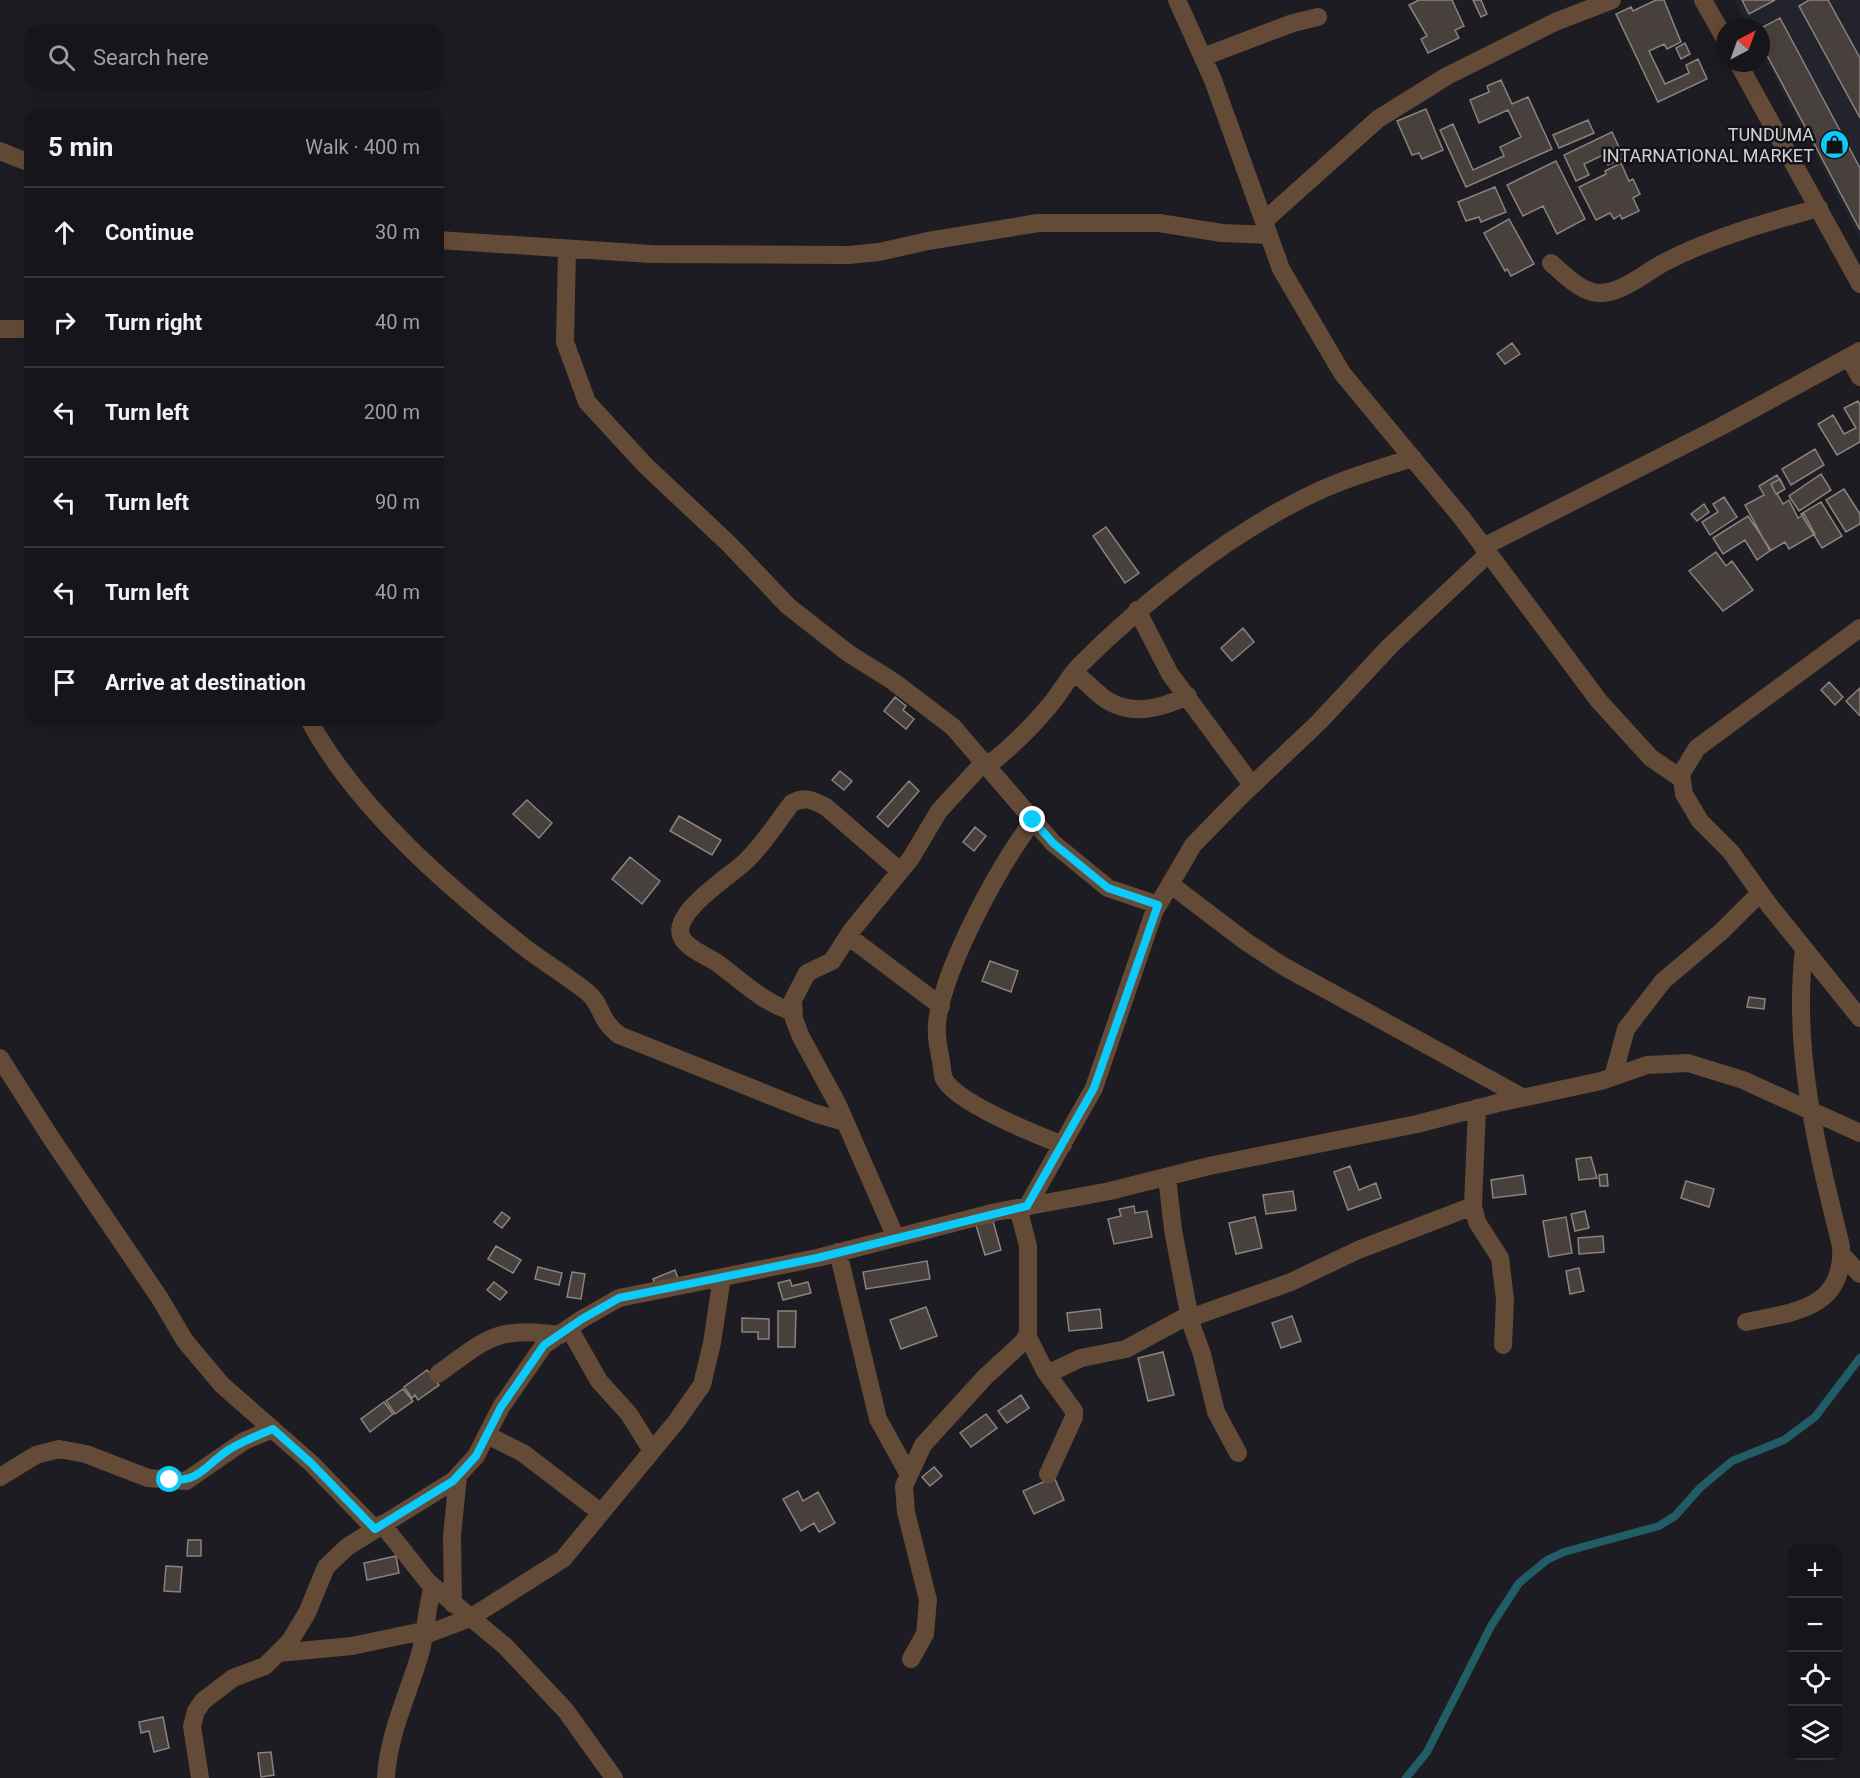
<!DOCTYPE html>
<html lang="en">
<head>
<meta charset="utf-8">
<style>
	body { margin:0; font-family:Roboto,sans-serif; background:#1e1e23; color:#f1f3f6 }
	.controls { position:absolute; right:18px; bottom:18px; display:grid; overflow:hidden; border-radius:12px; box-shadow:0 6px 24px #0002 }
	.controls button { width:54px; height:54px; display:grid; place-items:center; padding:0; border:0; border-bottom:2px solid #343439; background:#15151a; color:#f1f3f6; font:30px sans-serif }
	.compass { position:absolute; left:1716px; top:18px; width:54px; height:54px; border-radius:50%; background:#15151a; box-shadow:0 6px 24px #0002; rotate:41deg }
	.stop { position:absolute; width:18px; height:18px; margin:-14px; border:4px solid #0ccafa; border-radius:50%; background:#fff }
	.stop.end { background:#0ccafa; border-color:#fff; box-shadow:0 2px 6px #0008 }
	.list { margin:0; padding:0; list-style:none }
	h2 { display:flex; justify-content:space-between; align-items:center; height:78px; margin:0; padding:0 24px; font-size:26px }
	h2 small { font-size:20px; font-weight:400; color:#9d9fa2 }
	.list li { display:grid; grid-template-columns:39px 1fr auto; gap:18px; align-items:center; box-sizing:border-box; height:90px; padding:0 24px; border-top:2px solid #343439 }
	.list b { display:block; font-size:22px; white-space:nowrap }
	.list em { font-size:20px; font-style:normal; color:#9d9fa2 }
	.icon { flex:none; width:33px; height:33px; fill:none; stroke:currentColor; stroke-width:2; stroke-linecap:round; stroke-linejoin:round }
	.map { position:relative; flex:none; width:1860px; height:1778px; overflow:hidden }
	.search { position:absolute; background:#15151a; box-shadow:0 6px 24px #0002; left:24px; top:24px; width:420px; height:66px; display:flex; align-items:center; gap:15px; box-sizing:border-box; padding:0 21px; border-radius:18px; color:#9d9fa2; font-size:22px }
	.panel { position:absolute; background:#15151a; box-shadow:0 6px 24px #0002; left:24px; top:108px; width:420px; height:618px; border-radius:18px }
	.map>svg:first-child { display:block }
</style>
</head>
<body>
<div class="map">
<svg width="1860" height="1778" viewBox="0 0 1860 1778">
	<rect width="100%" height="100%" fill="#1c1c22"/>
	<path fill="#23232e" d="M1734,0H1860V239L1761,51V27H1748Z"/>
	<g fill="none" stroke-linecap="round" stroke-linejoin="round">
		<path stroke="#225c67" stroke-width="8" d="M1406,1778L1427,1752L1491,1626L1519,1583L1547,1560L1564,1552L1659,1526L1675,1516L1700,1488L1732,1461L1784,1440L1815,1417L1860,1358"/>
	</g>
	<path fill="#47403c" stroke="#8a837e" stroke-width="1.5" d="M1419,0H1452L1464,26L1455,30L1459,38L1428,53L1421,39L1427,36L1409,5Z
		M1473,0H1481L1487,14L1481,17Z
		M1656,0H1664L1681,42L1667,49L1664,44L1649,51L1665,84L1689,73L1686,65L1698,59L1707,79L1658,102L1616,14L1631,7L1633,11Z
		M1742,0H1775L1749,14Z
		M1809,0H1828L1860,58V118L1799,6Z
		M1780,18L1860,168V230L1761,44V28Z
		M1685,43L1690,54L1681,59L1676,48Z
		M1501,80L1512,104L1528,97L1552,149L1466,187L1440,130L1453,124L1473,170L1504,156L1500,147L1521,137L1508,110L1479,123L1470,100L1489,92L1487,86Z
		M1426,109L1443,150L1422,159L1419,153L1412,155L1397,121Z
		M1588,120L1594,133L1559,148L1553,135Z
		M1612,132L1624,158L1608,165L1603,155L1584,164L1589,175L1576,181L1564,155Z
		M1556,161L1585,219L1557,234L1543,206L1523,216L1507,185Z
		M1621,163L1629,181L1633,179L1640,194L1633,198L1639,211L1622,219L1620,215L1614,219L1610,213L1596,220L1579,187L1606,174L1605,171Z
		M1495,187L1506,212L1481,222L1479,217L1466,221L1458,202Z
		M1509,219L1534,264L1511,276L1507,269L1505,271L1484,233Z
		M1512,343L1520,354L1505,364L1497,354Z
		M1858,401L1860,405V442L1837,455L1818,424L1833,415L1844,434L1856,428L1844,408Z
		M1815,449L1824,465L1791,485L1782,469Z
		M1821,474L1831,490L1799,511L1789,496Z
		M1777,475L1785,489L1777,494L1783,504L1789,500L1798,518L1804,514L1815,534L1789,549L1785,542L1770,551L1745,505L1764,495L1759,486Z
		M1780,479L1785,489L1776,494L1771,484Z
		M1844,489L1860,514V524L1846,532L1826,500Z
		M1724,497L1737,517L1710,535L1702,522L1718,512L1713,504Z
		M1821,502L1842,536L1822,548L1801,514Z
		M1704,504L1709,512L1697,521L1691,514Z
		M1748,516L1771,550L1757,560L1745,540L1723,554L1713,538Z
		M1106,527L1139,573L1125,583L1093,536Z
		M1716,552L1726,566L1732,561L1753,590L1723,611L1689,571Z
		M1243,628L1254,642L1232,661L1221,648Z
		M1829,682L1843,697L1835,705L1821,690Z
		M1860,688V716L1846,701Z
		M895,697L906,706L903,710L914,719L906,729L884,711Z
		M840,771L852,781L844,790L832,780Z
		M909,781L919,791L888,827L877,817Z
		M527,800L552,823L539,838L513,814Z
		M679,816L721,840L712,855L670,831Z
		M975,827L986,836L974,851L963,842Z
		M630,857L660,881L642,904L612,879Z
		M990,961L1018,971L1011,992L982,981Z
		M1749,997L1765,999L1764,1009L1747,1007Z
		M1591,1157L1597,1178L1579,1180L1576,1159Z
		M1350,1166L1359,1190L1376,1183L1381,1198L1348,1210L1334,1172Z
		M1607,1174L1608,1186H1600L1599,1175Z
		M1523,1175L1526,1194L1493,1198L1491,1180Z
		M1686,1181L1714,1189L1709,1207L1681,1198Z
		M1293,1191L1296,1210L1266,1214L1263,1195Z
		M1134,1206L1135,1213L1147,1211L1152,1237L1114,1244L1108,1219L1121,1216L1119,1209Z
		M1585,1211L1589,1228L1575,1231L1571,1214Z
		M502,1212L510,1218L502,1228L494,1222Z
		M1255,1217L1262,1248L1236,1254L1229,1223Z
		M1566,1217L1572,1253L1549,1257L1543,1221Z
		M993,1221L1001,1250L985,1255L976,1225Z
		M1603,1236L1604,1252L1579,1254L1578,1238Z
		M496,1246L521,1260L513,1273L488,1259Z
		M927,1261L930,1279L866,1289L863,1272Z
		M538,1267L562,1273L559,1285L535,1279Z
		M1579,1268L1584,1291L1570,1294L1566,1271Z
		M675,1270L679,1281L657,1289L653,1279Z
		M572,1272L585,1274L581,1299L567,1297Z
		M790,1280L792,1286L808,1282L811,1293L783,1300L778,1283Z
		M494,1282L507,1292L500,1300L487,1290Z
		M926,1307L937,1336L901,1349L890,1320Z
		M1100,1309L1102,1328L1069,1331L1067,1313Z
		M778,1311H796L795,1347H778Z
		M1292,1316L1301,1341L1281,1348L1272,1323Z
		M742,1318L769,1319V1339H758V1332H742Z
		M1163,1352L1174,1395L1148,1401L1138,1358Z
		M427,1370L439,1385L418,1400L415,1395L412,1398L404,1387Z
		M403,1389L413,1401L395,1414L386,1401Z
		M1021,1395L1029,1408L1007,1423L998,1411Z
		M384,1402L393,1414L370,1432L361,1419Z
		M986,1414L997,1428L971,1447L960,1433Z
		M934,1467L942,1476L930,1486L922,1477Z
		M1054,1477L1064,1500L1034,1514L1023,1491Z
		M798,1491L803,1501L818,1492L835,1523L819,1532L814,1523L801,1531L783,1499Z
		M188,1540H201V1556H187Z
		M396,1556L399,1573L367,1580L364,1563Z
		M166,1566L182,1567L180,1592L164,1591Z
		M163,1717L169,1748L154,1752L149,1731L141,1733L139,1722Z
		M271,1752L274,1775L261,1777L258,1753Z"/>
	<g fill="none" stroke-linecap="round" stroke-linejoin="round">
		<path stroke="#644b37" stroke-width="18" d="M1177,0L1213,80L1281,269L1342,373L1462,518L1599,701L1651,758L1682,779
			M1703,0L1725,39
			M1203,57L1293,23L1318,17
			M1738,63L1860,284
			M0,151L30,163
			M1264,221L1378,119L1447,76L1555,22L1612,0
			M438,240L651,254L849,255L879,252L928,241L1038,223H1159L1222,233L1269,235
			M567,249L565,342L587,402L645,465L729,544L788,606L848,653L894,682L953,727L1053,843L1108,888L1158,905
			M1551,263C1563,273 1577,288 1592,292C1617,298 1643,274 1663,263C1711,238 1767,222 1819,208
			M0,329H30
			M1849,358L1860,377
			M1483,547L1720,427L1860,351
			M1137,610L1170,674L1252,785
			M1860,628L1697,748L1681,774L1684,794L1700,821L1731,852L1769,905L1860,1018
			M1074,673C1087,681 1099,697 1110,702C1136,716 1163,707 1188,696
			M309,720C357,809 449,888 528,950C547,964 568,977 587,992C603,1005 598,1019 619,1035L814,1113L845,1122
			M989,765C1011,747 1032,727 1050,705C1061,692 1069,676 1080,665C1143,602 1227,536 1306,497C1340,480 1377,469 1413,458
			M1033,821C1000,864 947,962 938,1016C935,1031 938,1046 941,1061C942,1066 942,1074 944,1079C957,1103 1037,1135 1063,1145
			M1170,884L1245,941L1283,966L1522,1097
			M848,936L941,1006
			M794,1012C765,1004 744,983 720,965C710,957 684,948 681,935C673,911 732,875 746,861C764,844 777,822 792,803C805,796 813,800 826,807L900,871
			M0,1058L51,1138L159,1297L185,1341L222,1385L311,1463L375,1529
			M1613,1077L1626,1029L1663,981L1722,931L1760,893
			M1477,1108L1473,1206L1477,1222L1500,1258L1505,1299L1503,1345
			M1167,1177L1173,1230L1191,1324L1202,1354L1216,1412L1238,1453
			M1027,1207L1094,1088L1154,912L1193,845L1242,795L1319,722L1390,646L1488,554
			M896,1238L837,1103L801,1037L794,1019L793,1000L807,973L832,961L852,930L911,858L939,811L985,761
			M838,1252L878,1419L909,1475
			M1842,1255L1860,1274
			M1190,1318L1291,1282L1358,1250L1473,1206
			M1746,1322C1794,1312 1845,1309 1841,1246C1817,1149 1792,1050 1804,949
			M569,1328L599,1381L629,1414L652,1451
			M1027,1335L1045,1371L1074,1411V1417L1048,1474
			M438,1374C488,1338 496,1326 560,1335
			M1047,1374L1081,1358L1126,1349L1189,1315
			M487,1435L523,1453L600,1512
			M0,1477L36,1455L59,1449L86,1454L148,1478L186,1481L244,1441L273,1429
			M382,1524L428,1582L505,1646L566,1711L614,1778
			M453,1604L452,1536L458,1476
			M422,1636L470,1618L563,1559L676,1422L702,1385L712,1343L722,1277
			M278,1653L352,1646L423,1631
			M911,1659L925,1634L928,1600L906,1512L904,1486L923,1445L985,1377L1024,1341L1028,1333V1246L1018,1208
			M200,1778L192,1726L196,1711L203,1701L233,1678L265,1666L290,1641L307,1613L326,1567L347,1547L453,1481L476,1456L501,1407L544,1345L582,1319L619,1298L817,1258L996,1212L1110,1191L1209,1166L1417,1124L1498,1103L1601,1081L1647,1065L1688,1063L1743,1080L1860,1133
			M386,1778C388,1735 408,1695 420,1654C426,1634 426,1609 433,1586"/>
	</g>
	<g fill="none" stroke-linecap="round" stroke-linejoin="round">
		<path stroke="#0ccafa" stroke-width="8" d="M170,1480C201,1482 206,1464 230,1449C244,1441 258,1435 273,1429L311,1463L375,1529L453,1481L476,1456L501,1407L544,1345L582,1319L619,1298L817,1258L1027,1206L1094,1088L1158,905L1108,888L1053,843L1033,820"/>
	</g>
	<defs>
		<symbol id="shop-disc" viewBox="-11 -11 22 22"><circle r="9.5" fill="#0ccafa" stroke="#131319"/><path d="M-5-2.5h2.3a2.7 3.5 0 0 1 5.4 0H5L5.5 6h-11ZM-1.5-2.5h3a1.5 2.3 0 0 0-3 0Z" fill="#111"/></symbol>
	</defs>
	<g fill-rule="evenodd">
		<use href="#shop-disc" x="1818" y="128" width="33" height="33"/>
	</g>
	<g text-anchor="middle" stroke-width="5" stroke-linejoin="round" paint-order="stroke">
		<g font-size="18" fill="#d1d1d5" stroke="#131319" text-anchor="end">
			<text x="1814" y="141">TUNDUMA<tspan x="1814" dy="21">INTARNATIONAL MARKET</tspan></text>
		</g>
	</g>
</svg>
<div class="controls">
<button>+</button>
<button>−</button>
<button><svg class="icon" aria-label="locate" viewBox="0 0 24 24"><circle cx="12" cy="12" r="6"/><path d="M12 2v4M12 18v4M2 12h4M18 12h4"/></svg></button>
<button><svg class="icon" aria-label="layers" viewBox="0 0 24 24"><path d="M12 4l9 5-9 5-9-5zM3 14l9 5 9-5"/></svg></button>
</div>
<svg class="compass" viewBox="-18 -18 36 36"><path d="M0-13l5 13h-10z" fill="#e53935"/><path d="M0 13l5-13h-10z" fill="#9d9fa2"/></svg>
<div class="stop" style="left:170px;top:1480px"></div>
<div class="stop end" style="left:1033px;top:820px"></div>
<div class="search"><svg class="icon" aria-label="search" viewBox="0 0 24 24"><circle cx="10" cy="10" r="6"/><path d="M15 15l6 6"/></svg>Search here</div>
<section class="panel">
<h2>5 min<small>Walk · 400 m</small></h2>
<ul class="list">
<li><svg class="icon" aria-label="ahead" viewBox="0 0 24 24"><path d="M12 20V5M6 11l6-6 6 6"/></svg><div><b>Continue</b></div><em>30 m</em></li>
<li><svg class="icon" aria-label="right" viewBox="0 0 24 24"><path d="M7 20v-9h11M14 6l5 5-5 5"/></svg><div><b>Turn right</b></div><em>40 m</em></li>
<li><svg class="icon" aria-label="left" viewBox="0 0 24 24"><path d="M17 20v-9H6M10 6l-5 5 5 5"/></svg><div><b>Turn left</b></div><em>200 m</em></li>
<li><svg class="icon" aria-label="left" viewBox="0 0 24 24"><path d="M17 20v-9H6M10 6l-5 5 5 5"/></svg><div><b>Turn left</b></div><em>90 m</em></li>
<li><svg class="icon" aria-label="left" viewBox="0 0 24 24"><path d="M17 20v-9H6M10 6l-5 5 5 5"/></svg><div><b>Turn left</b></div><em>40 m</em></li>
<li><svg class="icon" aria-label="arrive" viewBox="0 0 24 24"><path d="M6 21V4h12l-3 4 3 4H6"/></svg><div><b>Arrive at destination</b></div></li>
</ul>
</section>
</div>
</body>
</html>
